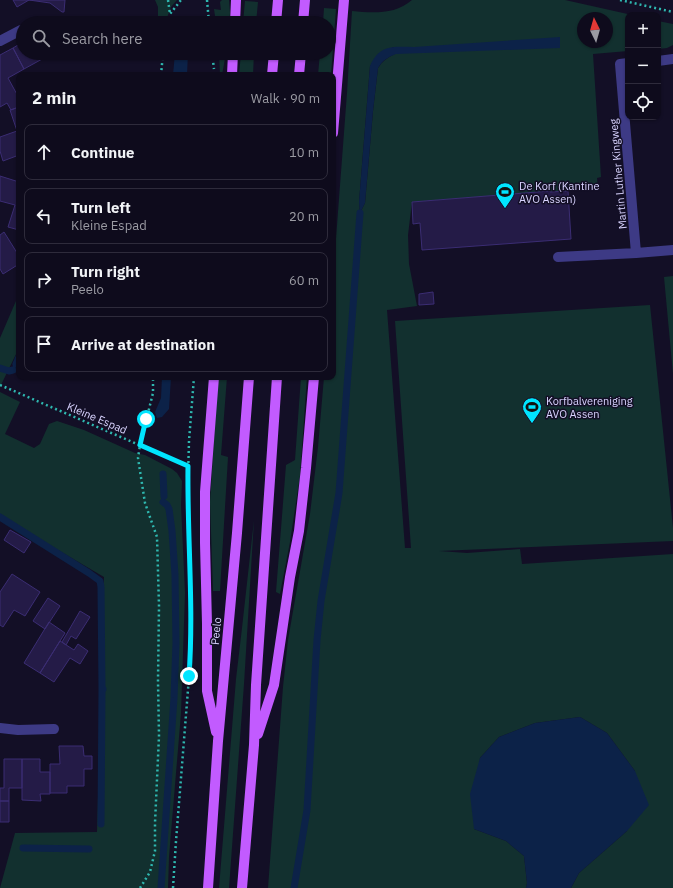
<!DOCTYPE html>
<html lang="en">
<head>
<meta charset="utf-8">
<style>
	body { margin:0; font-family:"IBM Plex Sans",sans-serif; background:#171425; color:#f1f3f6 }
	.controls { position:absolute; right:12px; top:12px; display:grid; overflow:hidden; border-radius:8px; box-shadow:0 1px 3px #0004 }
	.controls button { width:36px; height:36px; display:grid; place-items:center; padding:0; border:0; border-bottom:1px solid #2e2b3b; background:#0e0b1c; color:#f1f3f6; font:20px sans-serif }
	.compass { position:absolute; left:577px; top:12px; width:36px; height:36px; border-radius:50%; background:#0e0b1c; box-shadow:0 1px 3px #0004; rotate:355deg }
	.stop { position:absolute; width:12px; height:12px; margin:-9px; border:3px solid #00e5ff; border-radius:50%; background:#fff }
	.stop.end { background:#00e5ff; border-color:#fff; box-shadow:0 1px 4px #0008 }
	.list { margin:0; padding:0; list-style:none }
	h2 { display:flex; justify-content:space-between; align-items:center; height:52px; margin:0; padding:0 16px; font-size:17px }
	h2 small { font-size:13px; font-weight:400; color:#9b9ba3 }
	.list li { display:grid; grid-template-columns:26px 1fr auto; gap:12px; align-items:center; box-sizing:border-box; height:56px; margin:0 8px 8px; padding:0 8px; border:1px solid #2e2b3b; border-radius:8px }
	.list b { display:block; font-size:15px; white-space:nowrap }
	.list p { margin:0; font-size:13px; white-space:nowrap; color:#9b9ba3 }
	.list em { font-size:13px; font-style:normal; color:#9b9ba3 }
	.icon { flex:none; width:22px; height:22px; fill:none; stroke:currentColor; stroke-width:2; stroke-linecap:round; stroke-linejoin:round }
	.map { position:relative; flex:none; width:673px; height:888px; overflow:hidden }
	.search { position:absolute; background:#0e0b1c; box-shadow:0 1px 3px #0004; left:16px; top:16px; width:320px; height:44px; display:flex; align-items:center; gap:10px; box-sizing:border-box; padding:0 14px; border-radius:22px; color:#9b9ba3; font-size:15px }
	.panel { position:absolute; background:#0e0b1c; box-shadow:0 1px 3px #0004; left:16px; top:72px; width:320px; height:308px; border-radius:8px }
	.map>svg:first-child { display:block }
</style>
</head>
<body>
<div class="map">
<svg width="673" height="888" viewBox="0 0 673 888">
	<rect width="100%" height="100%" fill="#130f26"/>
	<path fill="#12302f" fill-rule="evenodd" d="M155,0H177L171,7L165,23H158V7Z
		M222,0H229L230,13L229,23H216L214,9L221,10L220,2Z
		M412,0H565L632,15H628V51L593,54L601,177L597,178L598,188L412,202L408,235L409,264L417,306L387,310L405,548H411L395,321L650,305L673,528V541L439,551L467,553L520,549L522,564L673,554V888H571L579,873L627,831L635,771L607,733L580,717L535,723L499,737L480,758L474,829L506,841L524,856L527,883L526,888H268L283,687L288,640L310,514L318,447L324,377H333V278L347,93L352,11C372,13 395,15 412,0ZM583,18H607V42H583ZM393,47H414C400,52 386,55 378,68L373,111L365,203L360,213L359,202L370,66Z
		M245,1L258,2L256,23H243Z
		M324,8L336,9L331,75H318L320,53H329V23H323Z
		M658,21L673,24V45L667,48L658,49Z
		M219,53H226L222,75H220Z
		M241,53H254L253,75H239Z
		M673,276V374L664,277Z
		M19,294V348L0,387V338Z
		M218,377H227L221,455L228,457L220,591H213L210,502Z
		M301,377H307L300,476L290,542L280,594L276,592L286,465L295,460Z
		M0,392L20,402L5,434L34,448L40,444L49,424L57,421L84,430L135,453L145,455L172,469L177,473L182,481L181,505L185,593L181,713L169,857L168,888H0L15,833L97,832L104,577L0,516Z
		M254,520L244,684L229,888H219L236,679L242,628Z"/>
	<path fill="#0c2248" d="M560,37V48L396,54C388,57 383,60 378,68L373,111L365,203L360,213L359,202L370,66C380,44 393,47 414,47Z
		M175,53H188L187,75H173Z
		M162,377H171L169,409L162,417L157,418L155,412L161,398Z
		M580,717L607,733L635,771L649,805L627,831L579,873L571,888H526L527,883L524,856L506,841L474,829L470,794L480,758L499,737L535,723Z"/>
	<g fill="none" stroke-linecap="round" stroke-linejoin="round">
		<path stroke="#0c2248" stroke-width="7" d="M16,364L19,357
			M0,368L9,371L13,370
			M163,474L164,496
			M0,517L89,573L100,581L101,587L102,689H103
			M101,824L102,689
			M23,848L89,849
			M161,888L174,698L176,643L175,575L172,531L169,509L167,505L163,502
			M294,888L307,810L317,640L321,601L339,493L360,213"/>
	</g>
	<path fill="#241b47" stroke="#3b2d73" d="M13,0H65L64,12H62L50,3L29,0L17,7Z
		M23,42V53H41L44,58L24,69L13,48Z
		M13,48L24,69L8,78L19,98V107L11,110L7,103L0,107V55Z
		M19,107V155L3,161L0,151V137L17,131L10,110Z
		M0,176L19,182V230L8,227L15,205L0,201Z
		M550,191V192L568,191L571,239L422,250L420,223L413,224L412,202Z
		M4,232L19,256V264L3,274L0,269V235Z
		M433,292L434,304L419,305V294Z
		M10,530L31,542L24,553L4,540Z
		M12,574L40,592L25,616L14,610L3,627L0,625V592Z
		M48,598L60,606L45,629L33,621Z
		M80,611L90,617L76,639L71,636L66,645L62,642Z
		M49,622L65,633L40,673L24,663Z
		M60,641L74,650L78,644L88,651L80,664L70,658L54,682L40,673Z
		M59,746H83L84,756H92V769H84V786H67V793H50V764H60Z
		M4,759H22V788H9V801H0V788H4Z
		M22,759H40V772H50V794H40L41,801L22,800Z
		M0,801H9V822H0Z"/>
	<g fill="none" stroke-linecap="round" stroke-linejoin="round">
		<path stroke="#2fb8b0" stroke-width="2.5" stroke-dasharray="2 3" stroke-linecap="butt" d="M168,0L170,14
			M207,0L209,23
			M620,0L673,12
			M167,23L170,14L181,0
			M212,53L214,69
			M161,75L163,53
			M0,385L188,466
			M188,478L189,441L194,377
			M140,888L150,872L155,851V823L159,736L158,681L159,606L157,537L145,503L138,458L140,445L153,393V377
			M173,888L176,841L189,677"/>
		<path stroke="#3d3a85" stroke-width="10" d="M658,61L673,59
			M628,63L620,64L636,253L673,250
			M558,257L636,253"/>
		<path stroke="#3d3a85" stroke-width="10" d="M0,41L21,30
			M0,728L18,730L54,729"/>
		<path stroke="#c25bff" stroke-width="10" d="M235,23L236,0
			M276,23L278,0
			M303,23L305,0
			M232,75L233,53
			M272,75L274,53
			M299,75L301,53
			M333,133L344,0
			M214,377L205,492V543L207,624V691L216,732
			M258,734L274,685L290,577L299,531L306,468L314,377
			M208,888L218,741L237,533L249,377
			M242,888L254,745L256,685L277,377"/>
	</g>
	<g fill="none" stroke-linecap="round" stroke-linejoin="round">
		<path stroke="#00e5ff" stroke-width="5" d="M146,419L140,445L188,466C187,536 194,606 189,676"/>
	</g>
	<defs>
		<symbol id="stadium-pin" viewBox="-11 -11 22 30"><path d="M0 17L-7.5 6A9.5 9.5 0 1 1 7.5 6Z" fill="#00e5ff" stroke="#130f26"/><path d="M0-5a6.5 5 0 1 0 0 10a6.5 5 0 1 0 0-10ZM-3.5-1.8h7v3.6h-7Z" fill="#111"/></symbol>
	</defs>
	<g fill-rule="evenodd">
		<use href="#stadium-pin" x="494" y="181" width="22" height="30"/>
		<use href="#stadium-pin" x="521" y="396" width="22" height="30"/>
	</g>
	<g text-anchor="middle" stroke-width="3" stroke-linejoin="round" paint-order="stroke">
		<g font-size="11" fill="#d9d4ff" stroke="#130f26">
			<text transform="translate(618 174) rotate(-95)" y="4">Martin Luther Kingweg</text>
			<text transform="translate(97 418) rotate(23)" y="4">Kleine Espad</text>
			<text transform="translate(216 631) rotate(-85)" y="4">Peelo</text>
		</g>
		<g font-size="11" fill="#d9d4ff" stroke="#130f26" text-anchor="start">
			<text x="519" y="190">De Korf (Kantine<tspan x="519" dy="13">AVO Assen)</tspan></text>
			<text x="546" y="405">Korfbalvereniging<tspan x="546" dy="13">AVO Assen</tspan></text>
		</g>
	</g>
</svg>
<div class="controls">
<button>+</button>
<button>−</button>
<button><svg class="icon" aria-label="locate" viewBox="0 0 24 24"><circle cx="12" cy="12" r="6"/><path d="M12 2v4M12 18v4M2 12h4M18 12h4"/></svg></button>
</div>
<svg class="compass" viewBox="-18 -18 36 36"><path d="M0-13l5 13h-10z" fill="#e53935"/><path d="M0 13l5-13h-10z" fill="#9b9ba3"/></svg>
<div class="stop" style="left:146px;top:419px"></div>
<div class="stop end" style="left:189px;top:676px"></div>
<div class="search"><svg class="icon" aria-label="search" viewBox="0 0 24 24"><circle cx="10" cy="10" r="6"/><path d="M15 15l6 6"/></svg>Search here</div>
<section class="panel">
<h2>2 min<small>Walk · 90 m</small></h2>
<ul class="list">
<li><svg class="icon" aria-label="ahead" viewBox="0 0 24 24"><path d="M12 20V5M6 11l6-6 6 6"/></svg><div><b>Continue</b></div><em>10 m</em></li>
<li><svg class="icon" aria-label="left" viewBox="0 0 24 24"><path d="M17 20v-9H6M10 6l-5 5 5 5"/></svg><div><b>Turn left</b><p>Kleine Espad</p></div><em>20 m</em></li>
<li><svg class="icon" aria-label="right" viewBox="0 0 24 24"><path d="M7 20v-9h11M14 6l5 5-5 5"/></svg><div><b>Turn right</b><p>Peelo</p></div><em>60 m</em></li>
<li><svg class="icon" aria-label="arrive" viewBox="0 0 24 24"><path d="M6 21V4h12l-3 4 3 4H6"/></svg><div><b>Arrive at destination</b></div></li>
</ul>
</section>
</div>
</body>
</html>
